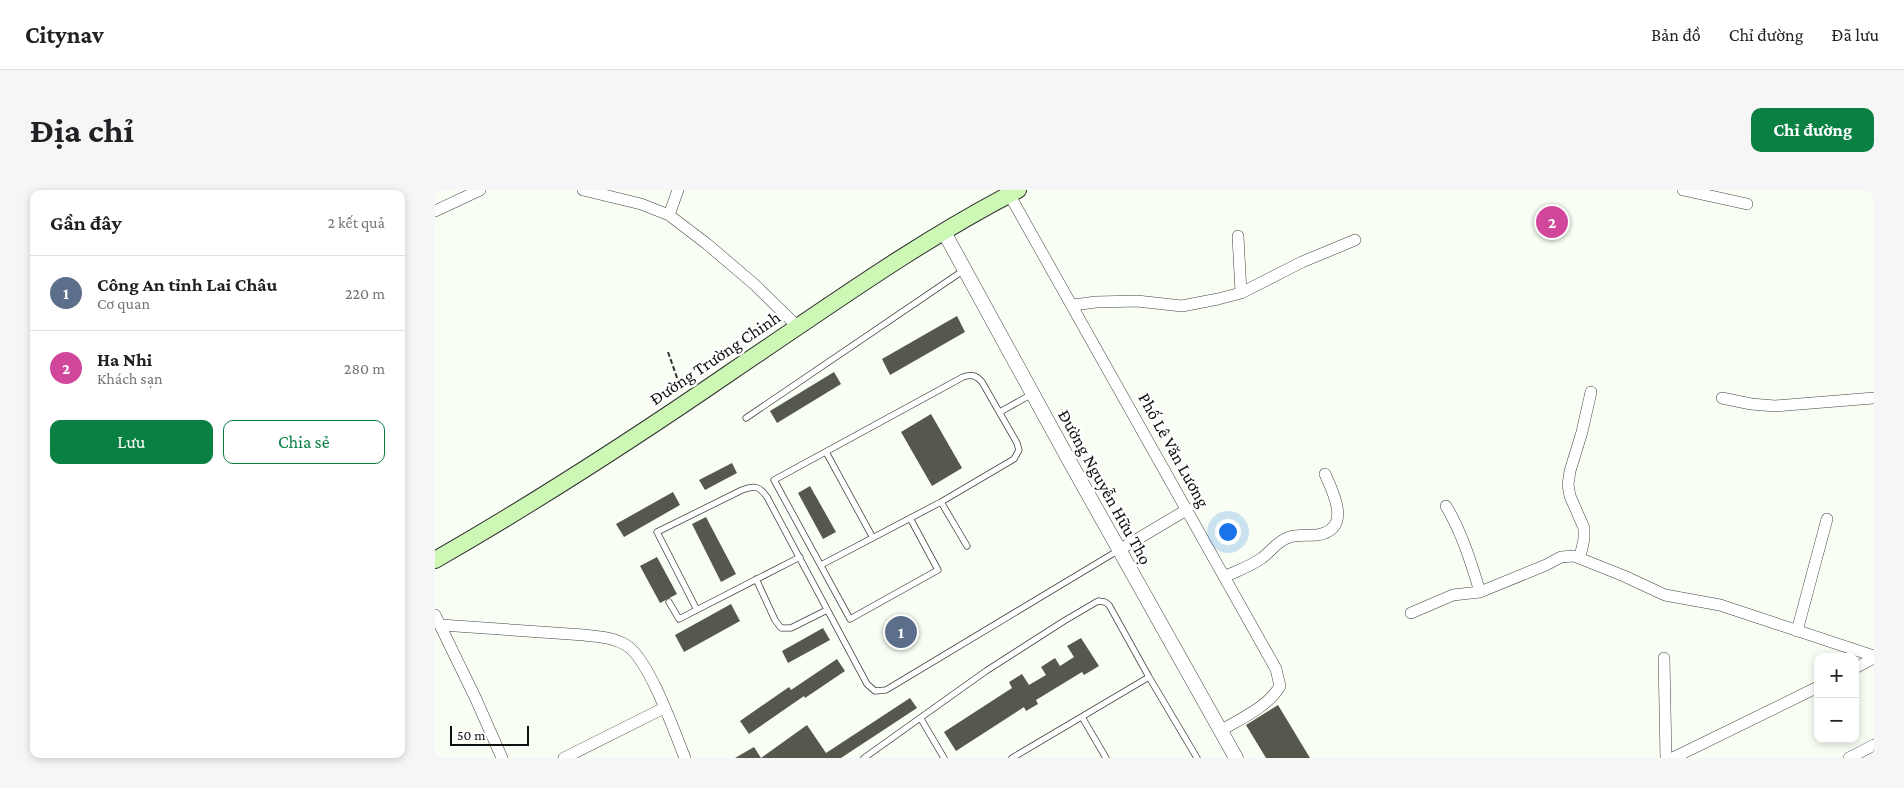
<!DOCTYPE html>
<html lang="vi">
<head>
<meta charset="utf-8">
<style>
	body { margin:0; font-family:"Crimson Pro",serif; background:#f6f6f6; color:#202124 }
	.controls { position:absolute; right:15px; bottom:15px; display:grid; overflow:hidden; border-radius:10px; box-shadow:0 2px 8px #0003 }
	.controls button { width:45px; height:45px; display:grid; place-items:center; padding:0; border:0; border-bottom:1px solid #e0e0e0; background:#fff; color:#202124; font:25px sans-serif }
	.scale { position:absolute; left:15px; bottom:12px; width:79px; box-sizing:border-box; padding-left:5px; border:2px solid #101010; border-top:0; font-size:14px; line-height:18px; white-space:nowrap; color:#101010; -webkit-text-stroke:4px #fff; paint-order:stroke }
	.you { position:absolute; left:792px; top:341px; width:18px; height:18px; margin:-12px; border:4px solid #fff; border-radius:50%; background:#1a73e8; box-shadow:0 0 0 8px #1a73e833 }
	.badge { display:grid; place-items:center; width:32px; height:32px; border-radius:50%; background:#0b8043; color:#fff; font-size:16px; font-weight:700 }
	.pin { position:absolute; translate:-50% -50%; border:2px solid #fff; box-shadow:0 1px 5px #0006 }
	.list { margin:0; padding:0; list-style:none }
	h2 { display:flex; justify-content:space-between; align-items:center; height:65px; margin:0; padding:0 20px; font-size:21px }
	h2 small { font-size:16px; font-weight:400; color:#757577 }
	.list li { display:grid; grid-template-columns:32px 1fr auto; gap:15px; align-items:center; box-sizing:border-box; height:75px; padding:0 20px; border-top:1px solid #e0e0e0 }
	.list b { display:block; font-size:19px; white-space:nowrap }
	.list p { margin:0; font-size:16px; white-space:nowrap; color:#757577 }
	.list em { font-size:16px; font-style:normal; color:#757577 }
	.actions { display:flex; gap:10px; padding:15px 20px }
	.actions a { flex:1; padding:11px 0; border:1px solid #0b8043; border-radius:10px; text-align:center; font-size:18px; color:#0b8043 }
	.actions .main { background:#0b8043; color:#fff }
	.map { position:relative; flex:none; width:1439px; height:568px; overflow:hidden; border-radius:10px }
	header { display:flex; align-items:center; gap:30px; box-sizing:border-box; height:70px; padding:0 25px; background:#fff; border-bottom:1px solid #e0e0e0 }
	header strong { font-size:24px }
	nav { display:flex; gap:28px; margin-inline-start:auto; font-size:18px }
	.intro { display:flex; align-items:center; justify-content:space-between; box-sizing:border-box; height:120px; padding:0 30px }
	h1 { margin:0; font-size:35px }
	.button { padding:12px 22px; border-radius:10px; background:#0b8043; color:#fff; font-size:18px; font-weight:700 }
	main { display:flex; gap:30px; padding:0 30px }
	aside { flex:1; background:#fff; border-radius:10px; box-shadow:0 2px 8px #0003 }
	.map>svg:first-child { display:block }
</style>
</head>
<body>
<header>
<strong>Citynav</strong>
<nav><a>Bản đồ</a><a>Chỉ đường</a><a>Đã lưu</a></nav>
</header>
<div class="intro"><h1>Địa chỉ</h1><a class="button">Chỉ đường</a></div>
<main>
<aside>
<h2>Gần đây<small>2 kết quả</small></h2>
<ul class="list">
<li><span class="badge" style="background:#5c6f8a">1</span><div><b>Công An tỉnh Lai Châu</b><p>Cơ quan</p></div><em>220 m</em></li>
<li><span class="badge" style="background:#d1479c">2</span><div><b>Ha Nhi</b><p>Khách sạn</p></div><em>280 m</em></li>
</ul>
<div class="actions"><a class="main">Lưu</a><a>Chia sẻ</a></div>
</aside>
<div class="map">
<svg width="1439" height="568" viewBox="0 0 1439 568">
	<rect width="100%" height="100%" fill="#f8fef3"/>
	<path fill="#56574d" d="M522,126L530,142L455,185L447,169Z
		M399,182L406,194L342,233L335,221Z
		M496,224L527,278L497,296L466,242Z
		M297,273L302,283L270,300L264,290Z
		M375,296L401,342L388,349L363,303Z
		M238,302L245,315L189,347L181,334Z
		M271,327L301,384L286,392L257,334Z
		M222,367L242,404L225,413L205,376Z
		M296,414L305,431L249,462L240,445Z
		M388,438L395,450L353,473L347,461Z
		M646,448L664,476L649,485L647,482L601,510L603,514L591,521L589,517L521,561L509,542L577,498L574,492L587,484L594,495L611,485L606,477L620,468L625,476L639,467L632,456Z
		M402,469L410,481L370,508L369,506L314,544L305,531L354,497L356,500Z
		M475,508L482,518L406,568H300L319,557L326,568L372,535L391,563Z
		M843,515L875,568H831L811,535Z"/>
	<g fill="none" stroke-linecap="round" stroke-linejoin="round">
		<defs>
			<path id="service" d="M565,222L597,204
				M311,228L529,80
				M391,262L438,348
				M506,312L532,356
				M386,375L506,312L579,269L584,260L582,253L547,192C541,185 536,184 528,187L339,290L415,429L503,380L475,328
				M321,389L340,430L346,438H356L392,420
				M234,412L244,429L365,367
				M262,420L222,342L307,300C320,295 324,296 332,307L432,494L440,501L451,500L684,360
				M647,527L671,568
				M486,529L509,568
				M429,568L551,481L629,431L663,411L670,412L674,415L714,487L762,568
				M577,568L714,487"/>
			<path id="minor" d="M148,0L206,14L234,25L272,54L319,94L362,136
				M1248,0L1312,14
				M574,4L841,479L845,496C833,517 805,529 785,541
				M0,21L45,0
				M234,25L243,0
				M803,46L806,103
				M638,115L661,112L702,111L747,116L783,109L806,103L867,72L920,50
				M1287,208L1316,214L1340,216L1439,208
				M1011,316C1027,343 1036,372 1045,402
				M684,360L753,319
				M1145,367L1149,349V338L1135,306L1133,295L1135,281L1147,242L1156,202
				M789,387C802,381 816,376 827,368C836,361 842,352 852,348C861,344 872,346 882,345C917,339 899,304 890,284
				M976,423L1018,405L1045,402L1111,375L1126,367L1139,366L1189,386L1230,405L1285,415L1439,466
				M0,425L40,507L67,568
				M6,435L149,445C163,447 178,447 191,455C214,469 239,541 250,568
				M1362,441L1392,329
				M1229,468L1231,568
				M1420,478L1439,468
				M129,568L229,518
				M1238,568L1383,497
				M1414,568L1439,555"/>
			<path id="tertiary" d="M509,42L635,272L801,568"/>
			<path id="secondary" d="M0,370C101,312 200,248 296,182C390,119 482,52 583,0"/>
		</defs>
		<use href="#service" stroke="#434343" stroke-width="7"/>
		<use href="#minor" stroke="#434343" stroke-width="12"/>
		<use href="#tertiary" stroke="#434343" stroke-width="15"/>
		<use href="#secondary" stroke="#323232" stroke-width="18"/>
		<path stroke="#323232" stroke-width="2" stroke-dasharray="5 2.5" stroke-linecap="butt" d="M233,162L246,199"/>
		<use href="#service" stroke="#fff" stroke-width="5.5"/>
		<use href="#minor" stroke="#fff" stroke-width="11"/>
		<use href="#tertiary" stroke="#fff" stroke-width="14"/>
		<use href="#secondary" stroke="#cdf7b5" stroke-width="16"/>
	</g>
	<g text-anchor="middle" stroke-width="5" stroke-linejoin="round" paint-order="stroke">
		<g font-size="18" fill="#101010" stroke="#fff">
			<text transform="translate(280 168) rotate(-34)" y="6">Đường Trường Chinh</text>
			<text transform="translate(739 260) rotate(61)" y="6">Phố Lê Văn Lương</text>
			<text transform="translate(670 297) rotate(61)" y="6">Đường Nguyễn Hữu Thọ</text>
		</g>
	</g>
</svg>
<div class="controls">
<button>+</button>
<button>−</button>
</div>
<div class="scale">50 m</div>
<div class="you"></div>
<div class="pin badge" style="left:466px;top:442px;background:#5c6f8a">1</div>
<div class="pin badge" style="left:1117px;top:32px;background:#d1479c">2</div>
</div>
</main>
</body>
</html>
